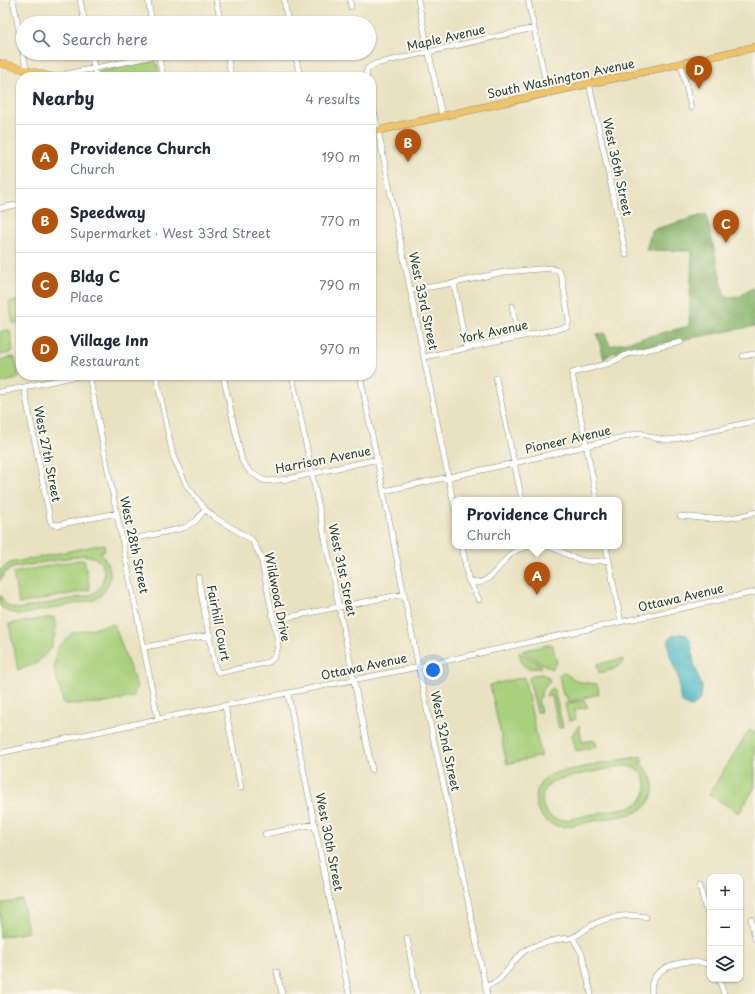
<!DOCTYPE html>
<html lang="en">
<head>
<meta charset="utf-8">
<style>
	body { margin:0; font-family:"Playpen Sans",sans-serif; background:#f2f2f3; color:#1f2937 }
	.controls { position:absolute; right:12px; bottom:12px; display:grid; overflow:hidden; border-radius:8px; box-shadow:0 1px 3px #0004 }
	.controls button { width:36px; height:36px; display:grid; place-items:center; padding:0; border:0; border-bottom:1px solid #e0e1e3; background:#fff; color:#1f2937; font:20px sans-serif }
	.you { position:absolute; left:433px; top:670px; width:14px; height:14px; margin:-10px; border:3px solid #fff; border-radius:50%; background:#1a73e8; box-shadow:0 0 0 6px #1a73e833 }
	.badge { display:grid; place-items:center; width:26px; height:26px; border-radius:50%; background:#b45309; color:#fff; font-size:13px; font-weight:700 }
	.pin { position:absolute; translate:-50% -33px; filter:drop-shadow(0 1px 2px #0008) }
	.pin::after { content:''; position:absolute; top:21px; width:14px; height:12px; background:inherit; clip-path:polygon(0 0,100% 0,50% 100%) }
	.popup { position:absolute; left:452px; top:497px; width:170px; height:52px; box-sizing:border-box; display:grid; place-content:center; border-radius:8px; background:#fff; filter:drop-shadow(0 1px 3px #0005); font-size:13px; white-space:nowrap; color:#747a83 }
	.popup b { font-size:15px; color:#1f2937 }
	.popup::after { content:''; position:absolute; left:50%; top:100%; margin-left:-8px; border:8px solid transparent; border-top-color:#fff }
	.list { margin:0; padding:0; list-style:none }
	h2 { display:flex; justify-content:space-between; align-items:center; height:52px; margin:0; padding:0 16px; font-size:17px }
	h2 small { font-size:13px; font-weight:400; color:#747a83 }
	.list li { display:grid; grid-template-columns:26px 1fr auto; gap:12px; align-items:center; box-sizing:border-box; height:64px; padding:0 16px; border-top:1px solid #e0e1e3 }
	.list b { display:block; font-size:15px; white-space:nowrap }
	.list p { margin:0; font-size:13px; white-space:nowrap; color:#747a83 }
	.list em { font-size:13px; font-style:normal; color:#747a83 }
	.icon { flex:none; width:22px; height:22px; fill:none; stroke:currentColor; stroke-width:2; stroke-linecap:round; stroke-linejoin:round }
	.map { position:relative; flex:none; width:755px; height:994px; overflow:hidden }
	.search { position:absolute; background:#fff; box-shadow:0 1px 3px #0004; left:16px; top:16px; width:360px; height:44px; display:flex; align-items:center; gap:10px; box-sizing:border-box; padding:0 14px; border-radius:22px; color:#747a83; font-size:15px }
	.panel { position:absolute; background:#fff; box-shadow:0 1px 3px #0004; left:16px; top:72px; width:360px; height:308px; border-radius:16px }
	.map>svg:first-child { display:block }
</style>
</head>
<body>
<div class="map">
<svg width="755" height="994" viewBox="0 0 755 994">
	<rect width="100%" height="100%" fill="#fbf7ec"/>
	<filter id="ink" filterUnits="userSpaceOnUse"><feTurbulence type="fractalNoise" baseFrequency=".025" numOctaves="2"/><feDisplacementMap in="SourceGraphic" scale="8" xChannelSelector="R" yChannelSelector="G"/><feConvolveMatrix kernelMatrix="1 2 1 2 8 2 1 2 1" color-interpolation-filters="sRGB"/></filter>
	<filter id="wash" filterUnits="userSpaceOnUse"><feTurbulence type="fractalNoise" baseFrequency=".012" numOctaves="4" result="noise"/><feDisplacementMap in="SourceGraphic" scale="16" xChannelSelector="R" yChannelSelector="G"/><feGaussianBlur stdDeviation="0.9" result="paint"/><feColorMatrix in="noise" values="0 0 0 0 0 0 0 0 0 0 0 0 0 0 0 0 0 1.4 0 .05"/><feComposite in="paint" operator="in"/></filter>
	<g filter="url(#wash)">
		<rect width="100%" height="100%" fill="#e9e2c1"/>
		<path fill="#a9d07b" stroke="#648658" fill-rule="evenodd" d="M154,61L157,64L160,77H98L99,72L101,71Z
			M21,300V322L14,324L13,322L9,304L10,302Z
			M8,330L10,331L13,350L12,352L0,355V332Z
			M13,357L15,358L19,377L17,379L0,383V360Z
			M104,544L105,551H101C102,557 106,560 108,565C114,579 106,593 94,600L20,615L7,611L0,606V595C4,603 10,609 19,609L91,595C110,583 109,557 84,555L13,568L5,572L0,581V570L10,563Z
			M84,559L90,590L19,604L13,573Z
			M54,617L56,629L51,649L37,663L18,670L9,624Z
			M114,624L137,688L133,697L106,703L64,704L54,668L57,648L72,633Z
			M552,644L557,663L551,669L522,651Z
			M519,652L541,665V668C524,669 523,669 519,652Z
			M622,659L624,662C616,669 609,671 599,673L597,664Z
			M563,672L579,682L596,684L598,687L599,694L568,702L566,695H563L559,675Z
			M543,674L545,676H548L550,681L541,692V697L538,699L541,712H537L529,679L532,675Z
			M524,677L541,756L507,764L490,685Z
			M552,688L554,690L563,727L559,728L552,696H546L548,691Z
			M584,700L588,707L574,710L576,719L569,721L565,704Z
			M579,725L582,742L595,740L597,747L576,751L572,735Z
			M749,730L755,733V787L739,813L709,794Z
			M642,756L643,762L639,763C661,778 657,807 631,814L564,827C530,825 525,781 558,772ZM622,766C649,764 656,800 630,807C614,810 599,813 584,816C576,818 567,821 560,820C536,816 537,785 559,779Z
			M22,900L28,932L0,937V904Z"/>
		<path fill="#86b26b" stroke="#527850" d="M706,214L725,297H739L751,289L755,288V326L612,353L604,359L597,334L605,333L610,346L689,326L692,251L646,250L652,230Z"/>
		<path fill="#49b7c4" stroke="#347a7c" d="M681,634L687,635L691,642L694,664L702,687L701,698L693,707C689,706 685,706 682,702C678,695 680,687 679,680C677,671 661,643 672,636C674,635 679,634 681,634Z"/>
	</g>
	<g filter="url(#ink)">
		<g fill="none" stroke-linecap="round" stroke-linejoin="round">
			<defs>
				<path id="minor" d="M13,0L23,51
					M80,0L85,23
					M148,0L152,23
					M216,0L221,23
					M284,0L288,23
					M350,0L351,7
					M418,0L442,116
					M528,0L548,93
					M23,53L28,77
					M91,53L96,77
					M158,53L163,77
					M227,53L231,77
					M295,53L300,77
					M681,64L691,108
					M63,77L66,74L169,53
					M367,77L366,73L368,68L375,64L534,28
					M589,83L626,255
					M371,96L455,511
					M0,208L21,204
					M454,283L466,349
					M411,290L454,283L504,272L551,268L559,271L562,278L569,321L567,327L424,357
					M512,306L518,338
					M743,356L755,354
					M89,375L158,719
					M156,375L173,456L187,486L205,509L214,517L252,540L261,557L278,642C278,651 276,657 269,662L219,673L215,667L198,577
					M223,375L242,461L250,472L263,480L268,481L288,479L378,459
					M292,375L372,770
					M360,375L428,714L449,809L487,994
					M496,378L522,500
					M24,387L50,519L52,524L57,525L117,513
					M0,392L83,375
					M384,491L514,463L640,433L655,438L667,440L676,439L755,421
					M597,500L572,373L610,363L628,354L681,342
					M680,516C706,519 730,521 755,512
					M123,541L184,528L196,521L205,509
					M462,546L468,579L479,600
					M546,546C559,548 568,557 581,560C590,563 599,561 609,560
					M606,546L621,622
					M468,579C483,594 502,562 512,553C517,549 523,548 529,546
					M274,620L404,594
					M145,647L210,635
					M288,694L349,994
					M225,706L241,788
					M0,753L158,719L413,668L755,592
					M265,834L315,824
					M700,886L705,907L710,918
					M751,919L755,939
					M407,938L417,994
					M573,938L582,954L591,994
					M277,972L282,994
					M719,979L724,994
					M485,986C505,982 510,961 526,950C534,945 552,941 561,939C565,938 570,939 573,937C579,935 584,930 589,927C604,917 628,913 646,917
					M652,994C646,970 679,960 697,962C702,962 706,964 710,965"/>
				<path id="major" d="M0,63L52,77
					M371,132L755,47"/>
			</defs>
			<use href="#minor" stroke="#84907a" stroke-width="6"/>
			<use href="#major" stroke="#84907a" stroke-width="8"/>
			<use href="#minor" stroke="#fff" stroke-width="5"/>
			<use href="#major" stroke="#f1c369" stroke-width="7"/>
		</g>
	</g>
	<g text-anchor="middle" stroke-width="4" stroke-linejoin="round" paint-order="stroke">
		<g font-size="12" fill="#1f3d34" stroke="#fbf7ec">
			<text transform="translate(446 38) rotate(-13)" y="4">Maple Avenue</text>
			<text transform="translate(561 79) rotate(-12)" y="4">South Washington Avenue</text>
			<text transform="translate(617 167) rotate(78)" y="4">West 36th Street</text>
			<text transform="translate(423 301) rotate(78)" y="4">West 33rd Street</text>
			<text transform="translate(494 332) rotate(-12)" y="4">York Avenue</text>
			<text transform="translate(568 440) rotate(-13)" y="4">Pioneer Avenue</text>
			<text transform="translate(47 454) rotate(79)" y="4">West 27th Street</text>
			<text transform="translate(323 460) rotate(-11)" y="4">Harrison Avenue</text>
			<text transform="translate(134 545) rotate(78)" y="4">West 28th Street</text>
			<text transform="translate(342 570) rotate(78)" y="4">West 31st Street</text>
			<text transform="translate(277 597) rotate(79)" y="4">Wildwood Drive</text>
			<text transform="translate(681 598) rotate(-13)" y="4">Ottawa Avenue</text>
			<text transform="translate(218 623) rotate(79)" y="4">Fairhill Court</text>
			<text transform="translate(364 667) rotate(-12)" y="4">Ottawa Avenue</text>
			<text transform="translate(445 741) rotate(78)" y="4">West 32nd Street</text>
			<text transform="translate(329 842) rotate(79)" y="4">West 30th Street</text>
		</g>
	</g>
</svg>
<div class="controls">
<button>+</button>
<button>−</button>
<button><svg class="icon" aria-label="layers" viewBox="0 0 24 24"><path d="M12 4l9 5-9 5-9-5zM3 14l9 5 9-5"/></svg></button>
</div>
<div class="you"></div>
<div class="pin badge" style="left:537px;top:595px">A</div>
<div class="popup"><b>Providence Church</b>Church</div>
<div class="pin badge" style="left:408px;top:162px">B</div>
<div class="pin badge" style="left:726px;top:243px">C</div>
<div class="pin badge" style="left:699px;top:89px">D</div>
<div class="search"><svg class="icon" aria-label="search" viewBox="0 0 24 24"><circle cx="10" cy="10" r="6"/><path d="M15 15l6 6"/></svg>Search here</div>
<section class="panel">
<h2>Nearby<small>4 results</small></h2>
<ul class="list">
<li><span class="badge">A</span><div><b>Providence Church</b><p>Church</p></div><em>190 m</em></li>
<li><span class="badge">B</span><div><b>Speedway</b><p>Supermarket · West 33rd Street</p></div><em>770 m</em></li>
<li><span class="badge">C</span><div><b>Bldg C</b><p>Place</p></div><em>790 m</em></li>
<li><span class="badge">D</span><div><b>Village Inn</b><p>Restaurant</p></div><em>970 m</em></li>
</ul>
</section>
</div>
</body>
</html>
